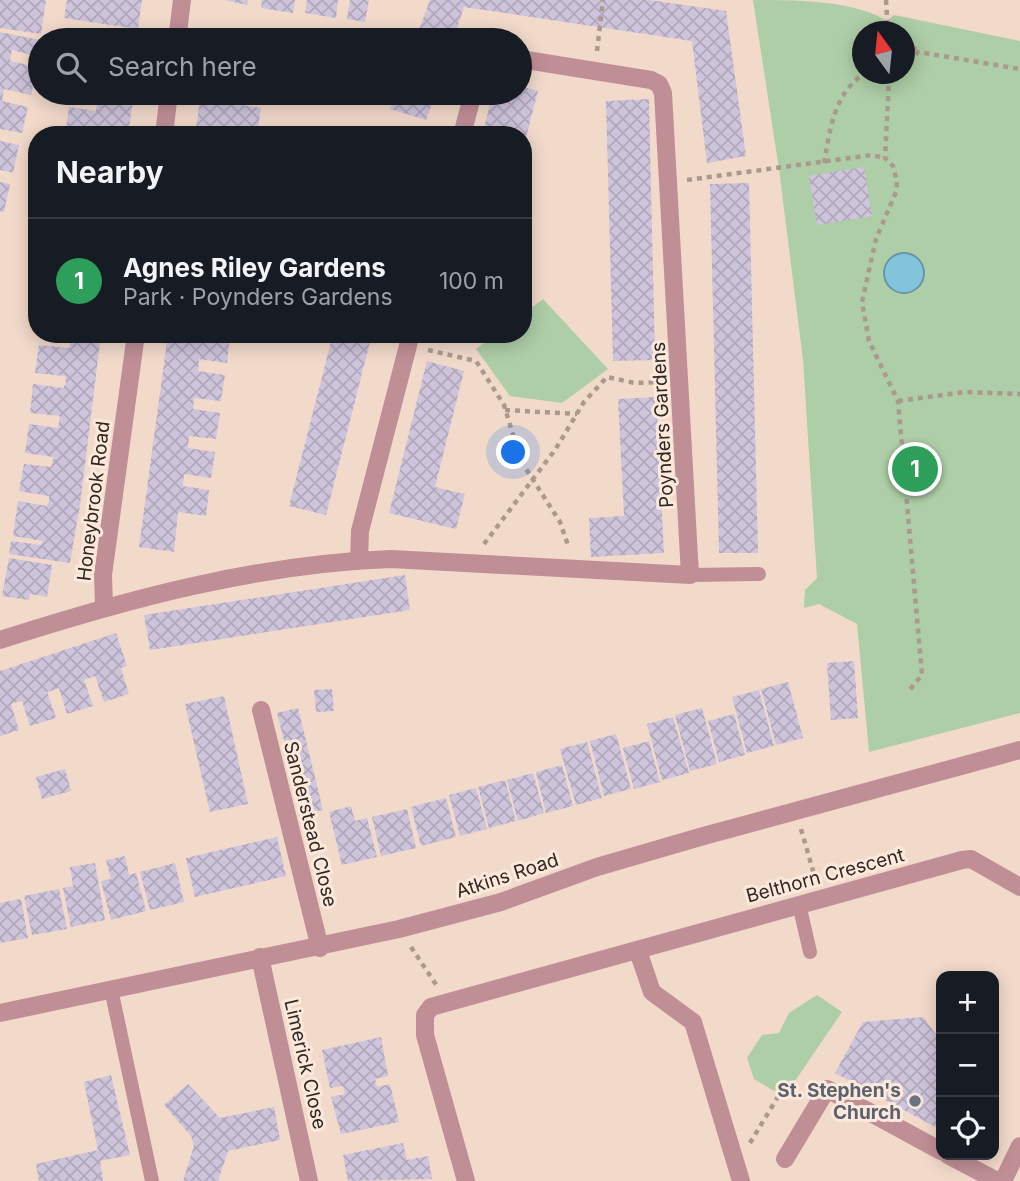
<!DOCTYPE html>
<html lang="en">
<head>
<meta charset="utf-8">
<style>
	body { margin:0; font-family:Inter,sans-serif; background:#242831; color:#f1f3f6 }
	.controls { position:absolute; right:21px; bottom:21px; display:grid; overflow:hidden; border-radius:14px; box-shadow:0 4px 18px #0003 }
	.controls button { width:63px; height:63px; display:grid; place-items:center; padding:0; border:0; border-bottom:2px solid #363941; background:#171b24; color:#f1f3f6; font:35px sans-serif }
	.compass { position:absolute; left:852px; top:21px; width:63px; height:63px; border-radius:50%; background:#171b24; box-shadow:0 4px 18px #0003; rotate:345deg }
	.you { position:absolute; left:514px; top:453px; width:24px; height:24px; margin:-18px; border:5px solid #fff; border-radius:50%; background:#1a73e8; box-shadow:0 0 0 10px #1a73e833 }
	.badge { display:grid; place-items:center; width:46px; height:46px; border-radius:50%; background:#8c9099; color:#fff; font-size:23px; font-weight:700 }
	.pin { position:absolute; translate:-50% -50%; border:4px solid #fff; box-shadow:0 2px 7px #0006 }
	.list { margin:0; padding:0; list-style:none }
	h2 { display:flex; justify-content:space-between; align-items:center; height:91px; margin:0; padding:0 28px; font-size:30px }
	h2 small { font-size:23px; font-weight:400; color:#9ea1a6 }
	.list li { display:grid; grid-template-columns:46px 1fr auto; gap:21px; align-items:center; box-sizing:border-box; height:126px; padding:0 28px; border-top:2px solid #363941 }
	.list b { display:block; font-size:26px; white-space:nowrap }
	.list p { margin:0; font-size:23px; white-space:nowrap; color:#9ea1a6 }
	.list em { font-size:23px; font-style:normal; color:#9ea1a6 }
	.icon { flex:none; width:38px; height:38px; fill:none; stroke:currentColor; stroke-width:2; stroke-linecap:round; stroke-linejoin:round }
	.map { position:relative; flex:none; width:1020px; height:1181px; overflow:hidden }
	.search { position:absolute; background:#171b24; box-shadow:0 4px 18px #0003; left:28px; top:28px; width:504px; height:77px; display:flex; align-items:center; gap:18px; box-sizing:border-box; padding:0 24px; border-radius:38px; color:#9ea1a6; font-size:26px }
	.panel { position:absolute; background:#171b24; box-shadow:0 4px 18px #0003; left:28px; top:126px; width:504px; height:217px; border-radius:28px }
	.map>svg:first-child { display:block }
</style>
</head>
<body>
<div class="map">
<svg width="1020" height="1181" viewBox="0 0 1020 1181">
	<defs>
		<pattern id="building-cross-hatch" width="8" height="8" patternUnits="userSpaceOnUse" patternTransform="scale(1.75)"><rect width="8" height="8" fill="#cec4db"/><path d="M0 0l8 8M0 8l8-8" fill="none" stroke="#b1a8bc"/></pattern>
	</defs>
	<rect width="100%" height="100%" fill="#f2dacb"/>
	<path fill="#adcea6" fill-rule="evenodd" d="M753,0C795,0 853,0 887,21L894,15L1020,41V713L869,752L857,624L819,604L804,608L805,590L817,578L803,360L779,169ZM862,32H904V74H862Z
		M543,299L608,369L562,403L510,396L476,349L496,334H523V314Z
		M817,995L842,1012L784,1097L754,1079L747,1058L762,1035L779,1033L789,1013Z"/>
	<path fill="#83c4dd" stroke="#6a95a5" stroke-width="2" d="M884 273a20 20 0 1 1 40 0a20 20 0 1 1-40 0Z"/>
	<path fill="url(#building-cross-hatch)" d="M0,0H46L41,34L0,28Z
		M67,0H142L138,29L64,18Z
		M225,0H248L247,5Z
		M262,0H295L293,13L261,8Z
		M307,0H338L336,18L305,13Z
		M350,0H369L365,22L347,19Z
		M430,0H649L726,11L746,156L707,163L692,41L464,7L453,40H415Z
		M0,32L40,40V57L12,50L10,61L37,67L31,95L4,89L2,101L28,107L22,133L0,129Z
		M520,86L538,91L524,145L523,135H482L493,93H520Z
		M71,93H134L128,135H65L69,107L96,111L98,99Z
		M201,93H236L234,104L261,108L257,134L231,131L230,135H195Z
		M396,93H436L426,120L390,109Z
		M649,99L655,360L613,361L606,101Z
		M0,141L19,145L13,173L0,170Z
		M864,167L872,216L817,225L809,176Z
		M0,182L10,184L4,212L0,211Z
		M749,183L758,553H719L710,184Z
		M54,334H101L80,505L70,563L9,554L11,541L41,545L43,541L13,536L18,501L47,506L49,501V496L19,491L24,464L51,467L54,457L25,453L29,424L58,428L60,416L30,413L33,384L63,388L66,383L65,376L35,373L39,345L69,348L71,339Z
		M168,334L230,337L227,363L199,359L198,371L225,375L221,401L194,398L193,409L220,413L216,439L189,436L188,448L215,452L211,478L184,474L183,486L209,490L206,516L178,512L174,552L139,547Z
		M333,334H372L326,515L289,506Z
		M450,334H476L474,341Z
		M427,361L464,371L435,487L465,494L456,529L389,513Z
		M656,397L664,553L591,557L589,518L624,516L618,399Z
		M9,558L52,565L47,597L30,594L29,600L2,596Z
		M405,575L410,610L150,650L144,615Z
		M116,633L127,666L121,668L129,694L104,702L95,676L84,680L93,706L67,714L59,688L54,690L47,692L56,718L30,726L22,701L17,702L11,704L19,730L0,736V671Z
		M854,661L858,718L831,720L827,663Z
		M788,682L803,738L776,745L761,689Z
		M332,689L334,711L316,712L314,690Z
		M759,690L774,746L747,753L732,697Z
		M224,696L248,804L210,812L185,704Z
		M298,708L323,810L303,815L277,713Z
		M702,708L717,764L690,771L675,715Z
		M734,714L745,755L719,762L708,721Z
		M673,717L689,773L662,780L647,724Z
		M616,734L631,789L604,796L590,741Z
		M649,741L660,782L634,789L623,748Z
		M587,742L602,798L576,805L560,749Z
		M562,765L573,806L546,813L536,772Z
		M65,769L71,791L42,799L36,777Z
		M533,773L544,813L518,821L507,780Z
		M505,780L516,821L489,828L478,787Z
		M476,788L487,829L460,836L449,795Z
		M446,798L456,837L421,846L411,807Z
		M351,806L355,821L367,818L377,857L342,865L329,812Z
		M407,809L416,848L381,856L372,817Z
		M277,837L286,876L195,897L186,858Z
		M125,856L129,875L136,873L146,911L111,920L101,881L111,879L106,860Z
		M95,863L105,920L71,927L63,888L73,886L70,867Z
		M175,863L184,902L150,910L140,872Z
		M59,889L67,929L32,935L24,896Z
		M21,899L28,938L0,943V903Z
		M923,1017L941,1041V1130L835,1073L863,1022Z
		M381,1037L388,1076L375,1079L377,1087L390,1084L399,1122L341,1134L331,1097L345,1094L343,1086L330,1088L322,1050Z
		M111,1075L130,1155L100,1161L103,1181H39L36,1164L98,1150L84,1082Z
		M188,1084L220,1118L274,1107L280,1140L228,1151L218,1181H183L194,1146L191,1136L164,1105Z
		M403,1143L407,1160L428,1156L432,1179L348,1181L343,1155Z"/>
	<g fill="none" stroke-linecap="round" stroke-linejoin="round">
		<path stroke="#ac998e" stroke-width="4.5" stroke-dasharray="5 5" stroke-linecap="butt" d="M886,0L888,32
			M904,41L918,51
			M597,51L603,0
			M904,71L918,52L1020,69
			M880,74L889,81
			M902,74L889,81L885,158L893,166L897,182L896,192L876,239L862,302L869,341L898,401L922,675L907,693
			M824,163C830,130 834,93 864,74
			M687,180L872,155L885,158
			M428,350L476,361L504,405L521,461L560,522L569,548
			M898,401L965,392L1020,394
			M505,410L577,414
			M484,544L555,450L584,402L607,377L635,383L659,382
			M801,829L816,881
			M411,947L437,986
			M750,1143L779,1095"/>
		<path stroke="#c08f96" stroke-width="14" d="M690,575L759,574
			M799,904L810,952
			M111,989L152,1181"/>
		<path stroke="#c08f96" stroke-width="18" d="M177,40L182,0
			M164,135L169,93
			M462,135L473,93
			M359,561L360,531L411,334
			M104,606L103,575L136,334
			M0,640C128,599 256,564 391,559L690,575L663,93L659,84L651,80L520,59
			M261,710L320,948
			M638,951L652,992L693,1022L741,1181
			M260,957L309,1181
			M0,1013L399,929L501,902L597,867L700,837L1020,750
			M948,1155L997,1181
			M785,1159L827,1089L941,1151
			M466,1181L425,1035V1015L431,1007L962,860L971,859L1020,887
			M1003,1181L1020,1146"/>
	</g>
	<circle fill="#6b7280" stroke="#fce9dc" stroke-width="2.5" cx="915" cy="1101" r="7"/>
	<g text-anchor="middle" stroke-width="6" stroke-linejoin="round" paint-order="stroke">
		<g font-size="19" fill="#302722" stroke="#fce9dc">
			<text transform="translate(662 425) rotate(-93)" y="7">Poynders Gardens</text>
			<text transform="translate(93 501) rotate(-83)" y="7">Honeybrook Road</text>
			<text transform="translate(311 824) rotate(76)" y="7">Sanderstead Close</text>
			<text transform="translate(507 875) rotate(-18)" y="7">Atkins Road</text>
			<text transform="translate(825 875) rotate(-15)" y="7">Belthorn Crescent</text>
			<text transform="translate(306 1064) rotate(77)" y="7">Limerick Close</text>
		</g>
		<g font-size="19" font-weight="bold" fill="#5b616d" stroke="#fce9dc" text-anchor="end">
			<text x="901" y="1097">St. Stephen's<tspan x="901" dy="22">Church</tspan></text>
		</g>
	</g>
</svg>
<div class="controls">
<button>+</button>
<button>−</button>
<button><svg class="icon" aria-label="locate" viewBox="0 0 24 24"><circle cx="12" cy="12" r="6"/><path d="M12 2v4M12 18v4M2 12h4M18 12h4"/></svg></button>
</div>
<svg class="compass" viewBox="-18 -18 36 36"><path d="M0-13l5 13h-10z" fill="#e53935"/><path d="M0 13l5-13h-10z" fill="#9ea1a6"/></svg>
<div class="you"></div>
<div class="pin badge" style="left:915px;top:469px;background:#2e9e5b">1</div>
<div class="search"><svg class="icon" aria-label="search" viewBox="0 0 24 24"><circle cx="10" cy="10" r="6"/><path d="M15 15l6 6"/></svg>Search here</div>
<section class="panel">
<h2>Nearby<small></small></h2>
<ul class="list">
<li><span class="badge" style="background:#2e9e5b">1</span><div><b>Agnes Riley Gardens</b><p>Park · Poynders Gardens</p></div><em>100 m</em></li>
</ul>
</section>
</div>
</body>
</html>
